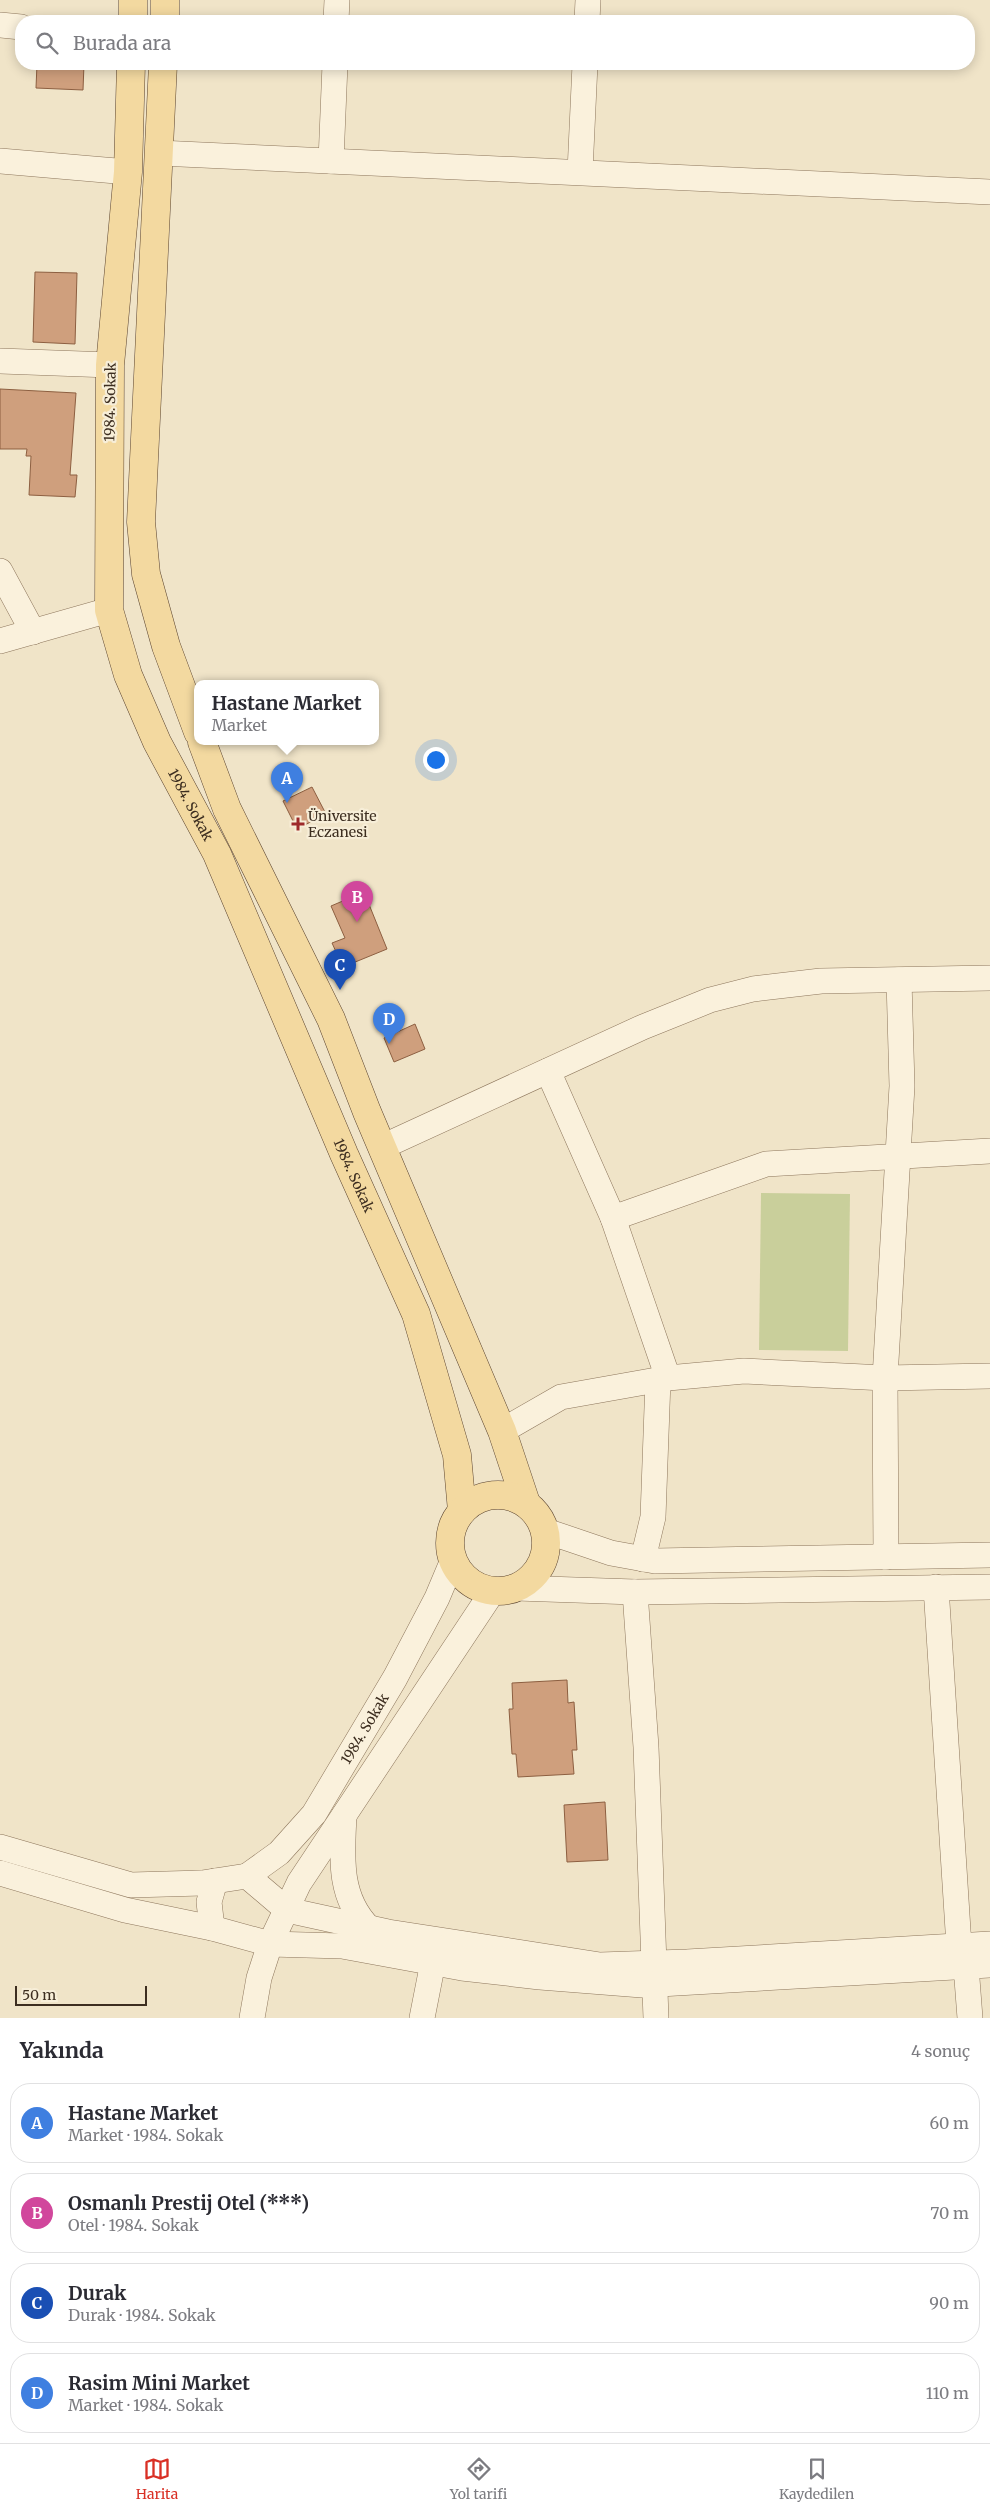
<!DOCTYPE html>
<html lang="tr">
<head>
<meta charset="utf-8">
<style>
	body { margin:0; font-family:Merriweather,serif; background:#f2f2f3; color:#2b2b33 }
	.scale { position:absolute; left:15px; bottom:12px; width:132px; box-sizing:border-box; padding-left:5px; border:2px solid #3d2e20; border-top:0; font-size:14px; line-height:18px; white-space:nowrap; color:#3d2e20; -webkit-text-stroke:4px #f7eed8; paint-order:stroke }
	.you { position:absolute; left:435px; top:759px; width:18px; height:18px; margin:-12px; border:4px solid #fff; border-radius:50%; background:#1a73e8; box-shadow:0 0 0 8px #1a73e833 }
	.badge { display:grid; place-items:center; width:32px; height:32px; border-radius:50%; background:#d93025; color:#fff; font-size:16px; font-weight:700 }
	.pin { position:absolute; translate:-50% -41px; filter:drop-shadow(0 1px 2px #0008) }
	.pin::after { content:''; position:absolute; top:26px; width:18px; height:15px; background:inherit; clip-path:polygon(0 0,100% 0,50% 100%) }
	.popup { position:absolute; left:194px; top:680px; width:185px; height:65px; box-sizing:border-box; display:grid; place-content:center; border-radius:10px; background:#fff; filter:drop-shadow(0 1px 4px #0005); font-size:16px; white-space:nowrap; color:#7c7c81 }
	.popup b { font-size:19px; color:#2b2b33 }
	.popup::after { content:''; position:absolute; left:50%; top:100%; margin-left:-10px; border:10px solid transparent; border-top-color:#fff }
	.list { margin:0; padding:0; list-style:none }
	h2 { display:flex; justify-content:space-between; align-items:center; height:65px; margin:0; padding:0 20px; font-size:21px }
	h2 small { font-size:16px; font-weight:400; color:#7c7c81 }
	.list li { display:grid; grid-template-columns:32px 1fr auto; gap:15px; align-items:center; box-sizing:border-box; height:80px; margin:0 10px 10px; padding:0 10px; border:1px solid #e1e1e2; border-radius:20px }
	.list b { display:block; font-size:19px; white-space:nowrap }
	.list p { margin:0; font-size:16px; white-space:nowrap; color:#7c7c81 }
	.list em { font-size:16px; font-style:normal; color:#7c7c81 }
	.icon { flex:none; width:28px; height:28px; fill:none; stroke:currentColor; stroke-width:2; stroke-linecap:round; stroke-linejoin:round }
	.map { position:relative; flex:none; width:990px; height:2018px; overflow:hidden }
	.search { position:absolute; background:#fff; box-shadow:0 2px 12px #0003; left:15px; right:15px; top:15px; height:55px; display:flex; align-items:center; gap:12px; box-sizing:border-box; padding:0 18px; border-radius:20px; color:#7c7c81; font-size:19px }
	.sheet { height:425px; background:#fff }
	nav { display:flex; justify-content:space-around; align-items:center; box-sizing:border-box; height:70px; border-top:1px solid #e1e1e2; background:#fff; font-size:14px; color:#7c7c81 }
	nav a { display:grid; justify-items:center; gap:2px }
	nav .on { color:#d93025 }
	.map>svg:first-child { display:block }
</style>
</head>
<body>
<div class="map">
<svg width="990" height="2018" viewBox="0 0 990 2018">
	<rect width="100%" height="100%" fill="#f0e4c8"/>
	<path fill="#c9cf9b" d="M761,1193L850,1194L848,1351L759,1350Z"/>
	<path fill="#cf9f7d" stroke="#8d5f41" d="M37,64H84L83,90L36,88Z
		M35,272L77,273L75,344L33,342Z
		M0,389L76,393L70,475H77L75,497L29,495L31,456H26L27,449H0Z
		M312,787L326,814L297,829L283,801Z
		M364,892L387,949L343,967L332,943L345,938L331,906Z
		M415,1024L425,1049L394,1062L384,1038Z
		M567,1680L568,1703L574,1702L577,1750H572L574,1774L518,1777L516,1754H512L509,1709H513L512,1683Z
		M605,1802L608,1860L567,1862L564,1805Z"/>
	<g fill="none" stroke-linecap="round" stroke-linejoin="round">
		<defs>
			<g id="minor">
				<path d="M336,21L337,0"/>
				<path d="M587,21L588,0"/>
				<path d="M0,25L21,27"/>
				<path d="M159,153L990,192"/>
				<path d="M0,161L128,172"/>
				<path d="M331,161L335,64"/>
				<path d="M580,172L585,64"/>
				<path d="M0,361L110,365"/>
				<path d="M0,571L33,632"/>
				<path d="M0,641L109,610"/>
				<path d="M548,1071L613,1218L668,1378"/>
				<path d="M382,1147L643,1027L710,1000L753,989L821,981L990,978"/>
				<path d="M613,1218L766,1164L990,1151"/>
				<path d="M502,1431L561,1397L668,1378L744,1371L885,1378L990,1376"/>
				<path d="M546,1531L611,1553L655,1561L990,1555"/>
				<path d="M886,1557L885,1378L902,1086L899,980"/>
				<path d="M643,1559L653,1517L658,1380"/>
				<path d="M936,1587L959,1946"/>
				<path d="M516,1588L635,1592L990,1587"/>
				<path d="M635,1592L646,1747L656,2018"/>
				<path d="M344,1816C342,1856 338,1897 369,1928"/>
				<path d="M0,1847L131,1885L202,1883L247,1876L287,1910L388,1932L600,1965L687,1962L990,1944"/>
				<path d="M0,1873L125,1910L212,1928L270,1944L342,1946L462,1968L540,1977L642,1985L990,1965"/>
				<path id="s1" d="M247,1876L279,1853L314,1814L395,1678L437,1598L453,1560"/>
				<path d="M212,1928L209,1902L215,1881"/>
				<path d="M966,1966L970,2018"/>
				<path d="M252,2018L259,1978L270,1944L299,1883L493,1591"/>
				<path d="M422,2018L436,1947"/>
			</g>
			<g id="major">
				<path d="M133,21V0"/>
				<path d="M165,21V0"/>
				<path id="s2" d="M131,64L128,172L110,365L109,610L128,675L157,742L217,854L344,1154L416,1314L457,1455L462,1511"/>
				<path d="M163,64L141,522L146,574L166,646L198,732"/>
				<path d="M202,742L227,809L331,1019L367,1112L502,1431L526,1503"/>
				<circle cx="498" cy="1543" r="48"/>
			</g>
		</defs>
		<use href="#minor" stroke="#8d765c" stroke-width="26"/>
		<use href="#major" stroke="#5b4430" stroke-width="29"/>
		<use href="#minor" stroke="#faf1dc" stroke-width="25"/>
		<use href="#major" stroke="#f3d9a0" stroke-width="28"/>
	</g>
	<path fill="#9e2a2b" stroke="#f7eed8" stroke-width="2" d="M295.5 816.5h5v5h5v5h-5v5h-5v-5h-5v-5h5z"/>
	<g text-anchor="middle" stroke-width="4.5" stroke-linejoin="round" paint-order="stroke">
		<g font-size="14" fill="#3d2e20" stroke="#f7eed8">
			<text transform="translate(110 402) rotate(-89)" y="5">1984. Sokak</text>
			<text dy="5" stroke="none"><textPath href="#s2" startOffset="759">1984. Sokak</textPath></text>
			<text dy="5" stroke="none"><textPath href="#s2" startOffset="1164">1984. Sokak</textPath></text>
			<text dy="5" stroke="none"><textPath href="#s1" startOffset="191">1984. Sokak</textPath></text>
		</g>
		<g font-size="14" fill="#3d2e20" stroke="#f7eed8" text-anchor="start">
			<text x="308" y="821">Üniversite<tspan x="308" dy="16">Eczanesi</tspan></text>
		</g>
	</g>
</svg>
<div class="scale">50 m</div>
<div class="you"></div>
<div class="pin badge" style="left:287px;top:803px;background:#3f7fe0">A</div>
<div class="popup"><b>Hastane Market</b>Market</div>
<div class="pin badge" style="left:357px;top:922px;background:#d1479c">B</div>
<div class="pin badge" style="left:340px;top:990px;background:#1a4fb4">C</div>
<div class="pin badge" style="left:389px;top:1044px;background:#3f7fe0">D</div>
<div class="search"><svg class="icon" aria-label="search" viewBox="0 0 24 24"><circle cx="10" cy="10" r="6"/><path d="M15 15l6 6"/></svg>Burada ara</div>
</div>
<section class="sheet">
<h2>Yakında<small>4 sonuç</small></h2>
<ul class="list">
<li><span class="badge" style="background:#3f7fe0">A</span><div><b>Hastane Market</b><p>Market · 1984. Sokak</p></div><em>60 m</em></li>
<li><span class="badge" style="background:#d1479c">B</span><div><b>Osmanlı Prestij Otel (***)</b><p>Otel · 1984. Sokak</p></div><em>70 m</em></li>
<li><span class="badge" style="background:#1a4fb4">C</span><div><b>Durak</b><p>Durak · 1984. Sokak</p></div><em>90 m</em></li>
<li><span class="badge" style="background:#3f7fe0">D</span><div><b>Rasim Mini Market</b><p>Market · 1984. Sokak</p></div><em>110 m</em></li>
</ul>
</section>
<nav>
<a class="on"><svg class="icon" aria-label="map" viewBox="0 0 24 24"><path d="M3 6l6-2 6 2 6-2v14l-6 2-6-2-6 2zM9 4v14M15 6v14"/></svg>Harita</a>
<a><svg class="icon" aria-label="directions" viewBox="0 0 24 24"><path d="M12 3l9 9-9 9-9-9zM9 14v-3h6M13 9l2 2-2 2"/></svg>Yol tarifi</a>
<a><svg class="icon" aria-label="saved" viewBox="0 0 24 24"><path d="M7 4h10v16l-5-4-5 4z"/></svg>Kaydedilen</a>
</nav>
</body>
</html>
